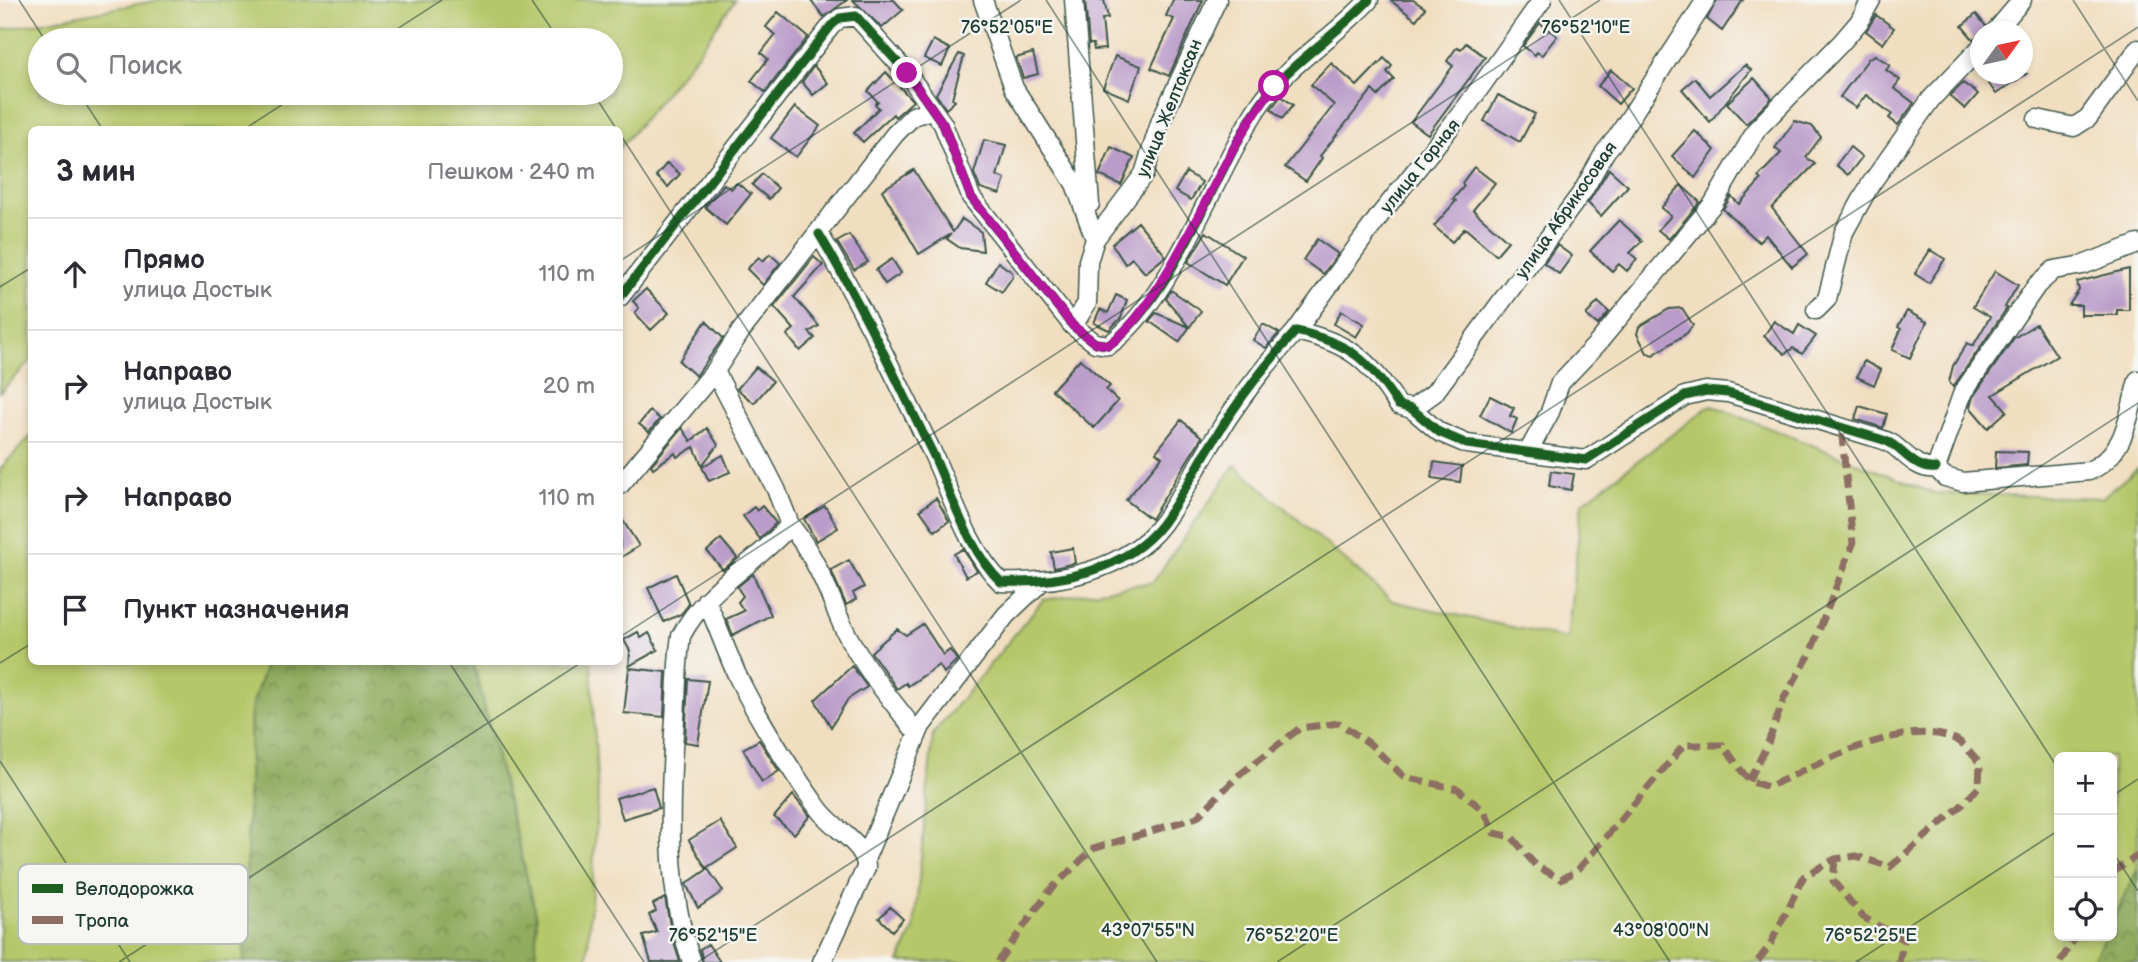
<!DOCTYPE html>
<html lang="ru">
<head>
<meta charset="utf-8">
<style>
	body { margin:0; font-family:"Balsamiq Sans",sans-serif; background:#f2f2f3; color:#2b2b33 }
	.controls { position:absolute; right:21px; bottom:21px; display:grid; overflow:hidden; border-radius:10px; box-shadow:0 4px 10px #0003 }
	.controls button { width:63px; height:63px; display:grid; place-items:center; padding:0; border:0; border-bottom:2px solid #e1e1e2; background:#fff; color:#2b2b33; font:35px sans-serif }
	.compass { position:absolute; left:1970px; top:21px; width:63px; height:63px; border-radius:50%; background:#fff; box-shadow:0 4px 10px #0003; rotate:57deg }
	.stop { position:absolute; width:21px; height:21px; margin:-16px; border:5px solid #b5179e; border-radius:50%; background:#fff }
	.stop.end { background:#b5179e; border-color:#fff; box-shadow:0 2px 7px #0008 }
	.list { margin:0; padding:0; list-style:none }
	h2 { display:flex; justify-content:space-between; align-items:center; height:91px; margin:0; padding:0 28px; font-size:30px }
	h2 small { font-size:23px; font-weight:400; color:#7c7c81 }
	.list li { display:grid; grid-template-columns:46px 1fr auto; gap:21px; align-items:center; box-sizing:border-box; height:112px; padding:0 28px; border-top:2px solid #e1e1e2 }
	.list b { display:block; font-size:26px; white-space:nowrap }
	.list p { margin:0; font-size:23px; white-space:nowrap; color:#7c7c81 }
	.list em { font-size:23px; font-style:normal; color:#7c7c81 }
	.icon { flex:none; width:38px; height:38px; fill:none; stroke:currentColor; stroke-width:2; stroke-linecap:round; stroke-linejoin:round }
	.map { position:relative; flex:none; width:2138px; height:962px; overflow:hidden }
	.search { position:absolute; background:#fff; box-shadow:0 4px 10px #0003; left:28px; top:28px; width:595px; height:77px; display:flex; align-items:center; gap:18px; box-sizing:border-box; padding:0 24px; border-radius:38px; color:#7c7c81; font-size:26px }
	.panel { position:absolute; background:#fff; box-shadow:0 4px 10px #0003; left:28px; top:126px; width:595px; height:539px; border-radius:10px }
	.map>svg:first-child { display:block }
</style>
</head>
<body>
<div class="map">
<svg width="2138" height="962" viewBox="0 0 2138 962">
	<defs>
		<pattern id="forest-crowns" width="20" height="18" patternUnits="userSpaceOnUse" patternTransform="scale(1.75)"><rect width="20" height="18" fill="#90ac5e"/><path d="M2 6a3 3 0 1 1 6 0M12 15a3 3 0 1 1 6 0" fill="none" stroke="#758d4e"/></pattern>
	</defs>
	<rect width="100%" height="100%" fill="#f6f6f2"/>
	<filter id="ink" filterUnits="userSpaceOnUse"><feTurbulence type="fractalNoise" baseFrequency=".0143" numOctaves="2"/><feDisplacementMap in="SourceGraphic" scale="14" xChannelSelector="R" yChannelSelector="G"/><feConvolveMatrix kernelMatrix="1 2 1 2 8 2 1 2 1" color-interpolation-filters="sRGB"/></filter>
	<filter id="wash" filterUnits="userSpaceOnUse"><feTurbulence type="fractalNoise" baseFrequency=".00686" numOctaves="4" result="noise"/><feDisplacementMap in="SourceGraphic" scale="28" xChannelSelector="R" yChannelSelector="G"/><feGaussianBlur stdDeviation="1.57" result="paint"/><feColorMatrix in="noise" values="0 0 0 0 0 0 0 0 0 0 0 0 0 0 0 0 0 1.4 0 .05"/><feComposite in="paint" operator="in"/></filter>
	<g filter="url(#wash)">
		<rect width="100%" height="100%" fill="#f1dec0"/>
		<path fill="#b6c76a" stroke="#6a824f" stroke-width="2" fill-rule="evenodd" d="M159,0H735L698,53L620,148V130H32L31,361L0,392V30ZM611,40V93H40V40Z
			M1711,405L1933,493L2102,498L2138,468V869L2112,922V757H2059V936H2105L2092,962H899L914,929L933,734L1043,600L1153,582L1235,465L1392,601L1567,639L1582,503Z
			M31,436L32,662H267L251,708L244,962H0V469Z
			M473,662H591L598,797L587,962H535L537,918Z"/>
		<path fill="url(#forest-crowns)" stroke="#587449" stroke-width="2" d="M267,662H473L537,918L535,962H244L251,708Z
			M2138,869V962H2092L2105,936H2112V922Z"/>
		<g id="blocks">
			<path fill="#ba9bc9" d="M810,0H847L824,17Z
				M853,0H894L903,10L882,28Z
				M1085,0H1104L1108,18L1102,19L1105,49L1094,50L1093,44H1089Z
				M1173,0H1203L1169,76L1151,68L1174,19L1166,16Z
				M1390,0H1413L1425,8L1416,20Z
				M1717,0H1743L1722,31L1707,19Z
				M778,12L808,37L765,92L751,81L768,59L761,53L775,35L766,27Z
				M1976,14L1986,26L1980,36L1973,39L1962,26Z
				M1876,15L1894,28L1883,44L1866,31Z
				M1540,23L1557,36L1542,55L1537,52L1535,55L1523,46Z
				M933,40L950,49L942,66L924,58Z
				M1466,43L1485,57L1428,134L1411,122L1453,66L1447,61L1457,47L1461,49Z
				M1033,53L1038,74L1023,78L1016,58Z
				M959,54L964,56L952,98L955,101L946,109L936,94Z
				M1875,55L1890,65L1886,70L1900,80L1894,88L1914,103L1898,125L1889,118L1892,114L1866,95L1856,108L1840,97L1869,58Z
				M1115,56L1141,66L1129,99L1103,88Z
				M1384,58L1392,66L1387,72L1394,79L1378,96L1372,90L1320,156L1322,158L1306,181L1285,167L1334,105L1311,85L1331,63L1357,86Z
				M1745,65L1751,70L1710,122L1682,89L1695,78L1710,96Z
				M814,66L828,83L813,95L802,82Z
				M1611,70L1632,88L1618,104L1598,86Z
				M886,72L913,101L895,117L893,114L863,142L854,133L879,108L875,104L878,102L868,91Z
				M1982,74H2026L1996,94Z
				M1754,78L1772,98L1746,124L1727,103Z
				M1963,83L1978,94L1965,109L1950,96Z
				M1498,95L1535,114L1520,142L1484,121Z
				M1281,96L1293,105L1282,119L1271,109Z
				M795,107L820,126L796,157L771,138Z
				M1795,121L1812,126L1821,137L1806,157L1815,164L1772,208L1808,254L1792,267L1766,235L1759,242L1723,209L1731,196L1739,204L1761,180L1758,177L1781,153L1775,148Z
				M1695,131L1715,150L1695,178L1672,156Z
				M984,140L1006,145L997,176L1005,179L1000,194L980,188L974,173Z
				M1111,147L1134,158L1121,185L1099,175Z
				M1850,147L1862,157L1848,175L1836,165Z
				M667,163L680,174L668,187L656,176Z
				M1474,167L1495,183L1473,210L1508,241L1496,255L1465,228L1452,242L1434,226L1456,201L1453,199L1464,186L1462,183Z
				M1609,169L1628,186L1601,216L1588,203Z
				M914,170L953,232L962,219L981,232L983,251L960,248L947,239L951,234L919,254L882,190Z
				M1186,172L1202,182L1191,200L1175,191Z
				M762,174L778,188L769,199L752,185Z
				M737,183L751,194L726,225L705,207L724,184L731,189Z
				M1681,185L1700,202L1669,239L1658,230L1671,216L1661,208Z
				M1619,220L1642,241L1630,253L1637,259L1627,271L1619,264L1612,271L1590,251Z
				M1138,222L1166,256L1145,273L1132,258L1125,264L1112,244Z
				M1206,232L1243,256L1225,285L1188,262Z
				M849,235L868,262L854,270L837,242Z
				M1317,239L1338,254L1323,274L1303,260Z
				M1557,245L1572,256L1559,274L1544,263Z
				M1930,250L1945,259L1929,283L1915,274Z
				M770,254L780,263L763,285L747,269L759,257L763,261Z
				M814,257L823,265L794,297L819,326L809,332L815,338L800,351L787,335L794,329L774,307Z
				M892,259L901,273L885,284L876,270Z
				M998,262L1012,272L1013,276L1002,292L986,282Z
				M2129,269V310H2117V315H2081V305H2069L2079,290L2077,282Z
				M1995,271L2018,285L2005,307L2007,308L1953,387L1949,382L1953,366L1967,343L1973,346L1990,317L1973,307Z
				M646,289L669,313L651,330L635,313L639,308L633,301Z
				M1171,290L1201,311L1179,342L1149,321L1156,313L1189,327L1166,299Z
				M1116,295L1127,300L1121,318L1109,330L1094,323L1100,309L1108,313Z
				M1598,302L1609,312L1598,325L1586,315Z
				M1682,308L1693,325L1687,333L1653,355L1647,353L1637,334L1639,327L1669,309Z
				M1341,311L1364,324L1356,337L1334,324Z
				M1907,311L1927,322L1910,358L1892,350L1901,329L1898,327Z
				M706,321L723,338L696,376L679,361Z
				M1774,321L1794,334L1799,325L1816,336L1802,354L1793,348L1785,354L1764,336Z
				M1263,324L1279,333L1266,348L1253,340Z
				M2036,324L2057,356L1993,395L2007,411L1988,428L1970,407L1973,397L2014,338Z
				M1080,359L1110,386L1106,390L1118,401L1094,428L1052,390Z
				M1864,361L1881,370L1874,385L1857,377Z
				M756,367L773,381L754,403L737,389Z
				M1490,396L1514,408L1510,416L1517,419L1511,433L1480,415Z
				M1859,406L1887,414L1883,428L1855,419Z
				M650,411L660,419L649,432L639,424Z
				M1181,420L1202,437L1151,519L1126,500L1162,457L1156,452Z
				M682,428L691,441L707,428L718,445L702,465L694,447L677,457L675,453L653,468L651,465Z
				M1996,451L2028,452L2027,465L1995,468Z
				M723,455L730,472L709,481L702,467Z
				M1434,462L1462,466L1460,482L1432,478Z
				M1551,471L1574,474L1571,490L1549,486Z
				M936,498L949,521L935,531L920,510Z
				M762,506L776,523L760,539L743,516L754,507L757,511Z
				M825,506L838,528L816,541L804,519Z
				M620,516L639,546L620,558Z
				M721,539L737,558L723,570L707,551Z
				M1073,548L1075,563L1054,568L1051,552Z
				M963,549L977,571L966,577L954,554Z
				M849,560L864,587L853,593L856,599L846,605L831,570Z
				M676,574L689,604L681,614L664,622L648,588Z
				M753,574L771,615L733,635L726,619L744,611L738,602L743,596L737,587Z
				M923,624L943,655L950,650L957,660L944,673L939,665L908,686L906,683L897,689L871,652L897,629L906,635Z
				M638,632L641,638L649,633L658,650L629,666L630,651L624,640Z
				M852,666L867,687L848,699L831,727L815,700Z
				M629,668L666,672L664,717L624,713Z
				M688,679L708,681L698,744L685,742Z
				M759,740L779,771L762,782L743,749Z
				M653,787L659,808L623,819L616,798Z
				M793,795L810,816L794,834L774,817Z
				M720,821L737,848L706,868L689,840Z
				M708,869L723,891L698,908L686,884Z
				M665,898L672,937L680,962H651L643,936L657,932L649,915L656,911L653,904Z
				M890,907L903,919L892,931L879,918Z
				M708,944L720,962H703L700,949Z"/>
		</g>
	</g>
	<g filter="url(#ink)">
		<use href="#blocks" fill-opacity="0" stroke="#3e5549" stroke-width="2"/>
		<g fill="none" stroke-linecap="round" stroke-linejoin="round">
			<defs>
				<path id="minor" d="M983,0L1014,88L1075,184L1095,239
					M1074,0L1090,204
					M1995,32L2022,0
					M2037,119L2074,127L2088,118L2138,49
					M819,234C861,304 896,378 932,452C951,492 968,551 1001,582C1057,584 1126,571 1162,524C1182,497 1197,466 1215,438C1238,400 1267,363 1296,331C1349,343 1369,359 1398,405L1412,409L1439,432L1467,444L1586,460L1685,396L1706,391L1728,393L1870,436C1877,438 1886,440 1892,444C1905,453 1918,471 1936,468
					M2138,244L2083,265L2054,270L2037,285L1963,392L1936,468L1945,477L1963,482L2089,471C2126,454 2128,417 2138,380
					M620,297L831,26L840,18L856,16L907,73L943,124L971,197L1073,326L1095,343L1109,345C1175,296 1212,176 1258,107C1287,64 1334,38 1369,0
					M1816,310L1827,299L1844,232L1870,185L1931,99L1980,48
					M1073,326L1087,303L1088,261L1095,239L1144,174L1161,120L1217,0
					M1296,331L1380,215L1467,106L1542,0
					M1412,409L1434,393L1583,191L1605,152L1618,136L1706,0
					M1528,452L1550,412L1560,383L1597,344L1713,204L1757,129L1841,43L1859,22L1871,0
					M620,485L715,371L741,331L895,134L913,116L931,110
					M790,525C812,552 826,584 838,615C853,654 888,696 913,728L921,726L1006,615L1042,581
					M706,600C717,625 726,650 737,675C759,721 788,766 818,808C833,830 867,844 866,868L822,962
					M866,857L921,726
					M692,962C666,891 669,807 674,733C677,700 676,668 681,636C706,587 755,565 790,525L776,489L715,371"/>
			</defs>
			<use href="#minor" stroke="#3e5549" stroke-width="21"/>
			<use href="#minor" stroke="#fff" stroke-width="18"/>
			<path stroke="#8d6e63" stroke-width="7" stroke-dasharray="14 7" stroke-linecap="butt" d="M1749,781L1768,743L1784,698L1809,656L1853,544L1841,427
				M1835,859L1833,881L1863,917L1904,940L1899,962
				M2112,873L2138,855
				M998,962L1050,890L1093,849L1197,817L1239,775L1300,728L1339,723L1369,743L1404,777L1458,789L1485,812L1494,833L1512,837L1536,866L1561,879L1577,871L1684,745H1723L1749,781L1768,787C1818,765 1904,715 1957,740C1965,744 1973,756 1980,763L1979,787L1962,805L1890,867L1856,856L1835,859L1804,876L1770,945L1757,962
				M2060,962L2076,936"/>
			<defs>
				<path id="cycleway" d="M819,234C861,304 896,378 932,452C951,492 968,551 1001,582C1057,584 1126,571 1162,524C1182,497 1197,466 1215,438C1238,400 1267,363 1296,331C1349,343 1369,359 1398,405L1412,409L1439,432L1467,444L1586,460L1685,396L1706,391L1728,393L1870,436C1877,438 1886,440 1892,444C1905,453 1918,471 1936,468
					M620,297L831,26L840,18L856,16L907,73L943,124L971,197L1073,326L1095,343L1109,345C1175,296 1212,176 1258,107C1287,64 1334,38 1369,0"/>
			</defs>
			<use href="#cycleway" stroke="#f6f6f2" stroke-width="13"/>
			<use href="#cycleway" stroke="#1b5e20" stroke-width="9"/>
		</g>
	</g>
	<g fill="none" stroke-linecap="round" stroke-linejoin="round" filter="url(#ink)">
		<path stroke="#b5179e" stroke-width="9" d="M907,73L943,124L971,197L1073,326L1095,343L1109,345C1137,324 1154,294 1172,264C1207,205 1232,140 1274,86"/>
	</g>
	<path fill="none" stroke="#1f3d34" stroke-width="2" stroke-opacity="0.45" d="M19,0L45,40M532,0L559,40M1046,0L1670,962M1559,0L2059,770M2073,0L2138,101M380,40L442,0M79,93L103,130M593,93L617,130M243,130L300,93M620,134L1157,962M620,261L1021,0M0,287L32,267M620,637L1600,0M449,662L644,962M0,663L32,643M0,761L130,962M2112,796L2138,779M2112,851L2138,891M119,962L582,662M698,962L2138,27M1277,962L2138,403M1856,962L2059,830"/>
	<g text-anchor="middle" stroke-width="5" stroke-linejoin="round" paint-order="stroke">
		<g font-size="18" fill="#1f3d34" stroke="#f6f6f2">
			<text transform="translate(1169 108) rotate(-68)" y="6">улица Желтоксан</text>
			<text transform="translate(1420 166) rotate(-51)" y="6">улица Горная</text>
			<text transform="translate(1566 210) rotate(-55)" y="6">улица Абрикосовая</text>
		</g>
	</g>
	<rect x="18" y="864" width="230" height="80" rx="10" fill="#f6f6f2" stroke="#b6beb9" stroke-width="2"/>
	<rect x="32" y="884" width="31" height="9" fill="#1b5e20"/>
	<rect x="32" y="916" width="31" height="8" fill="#8d6e63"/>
	<g font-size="19" fill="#1f3d34">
		<text x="75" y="895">Велодорожка</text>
		<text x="75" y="927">Тропа</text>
	</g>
	<g font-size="18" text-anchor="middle" fill="#1f3d34" stroke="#f6f6f2" stroke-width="5" stroke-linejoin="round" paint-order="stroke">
		<text x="1007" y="33">76°52'05"E</text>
		<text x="1586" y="33">76°52'10"E</text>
		<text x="1148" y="936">43°07'55"N</text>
		<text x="1661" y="936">43°08'00"N</text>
		<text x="713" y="941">76°52'15"E</text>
		<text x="1292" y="941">76°52'20"E</text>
		<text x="1871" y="941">76°52'25"E</text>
	</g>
</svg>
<div class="controls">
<button>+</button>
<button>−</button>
<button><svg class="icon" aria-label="locate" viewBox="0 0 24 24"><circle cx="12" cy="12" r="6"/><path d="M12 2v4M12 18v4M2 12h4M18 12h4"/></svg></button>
</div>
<svg class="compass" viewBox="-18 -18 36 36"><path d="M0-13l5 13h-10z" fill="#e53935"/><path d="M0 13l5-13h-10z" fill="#7c7c81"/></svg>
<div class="stop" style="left:1274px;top:86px"></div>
<div class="stop end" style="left:907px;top:73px"></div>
<div class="search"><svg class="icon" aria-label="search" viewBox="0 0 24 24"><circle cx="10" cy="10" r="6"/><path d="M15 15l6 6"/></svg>Поиск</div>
<section class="panel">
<h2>3 мин<small>Пешком · 240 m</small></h2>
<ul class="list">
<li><svg class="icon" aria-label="ahead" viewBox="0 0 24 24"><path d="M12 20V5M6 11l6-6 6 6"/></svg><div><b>Прямо</b><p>улица Достык</p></div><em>110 m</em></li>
<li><svg class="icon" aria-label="right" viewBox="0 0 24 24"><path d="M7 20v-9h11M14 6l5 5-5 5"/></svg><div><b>Направо</b><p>улица Достык</p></div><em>20 m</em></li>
<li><svg class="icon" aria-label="right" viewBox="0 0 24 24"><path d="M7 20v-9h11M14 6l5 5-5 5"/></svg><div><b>Направо</b></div><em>110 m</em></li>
<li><svg class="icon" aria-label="arrive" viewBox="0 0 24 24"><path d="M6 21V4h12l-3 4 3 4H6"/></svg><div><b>Пункт назначения</b></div></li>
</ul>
</section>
</div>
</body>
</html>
